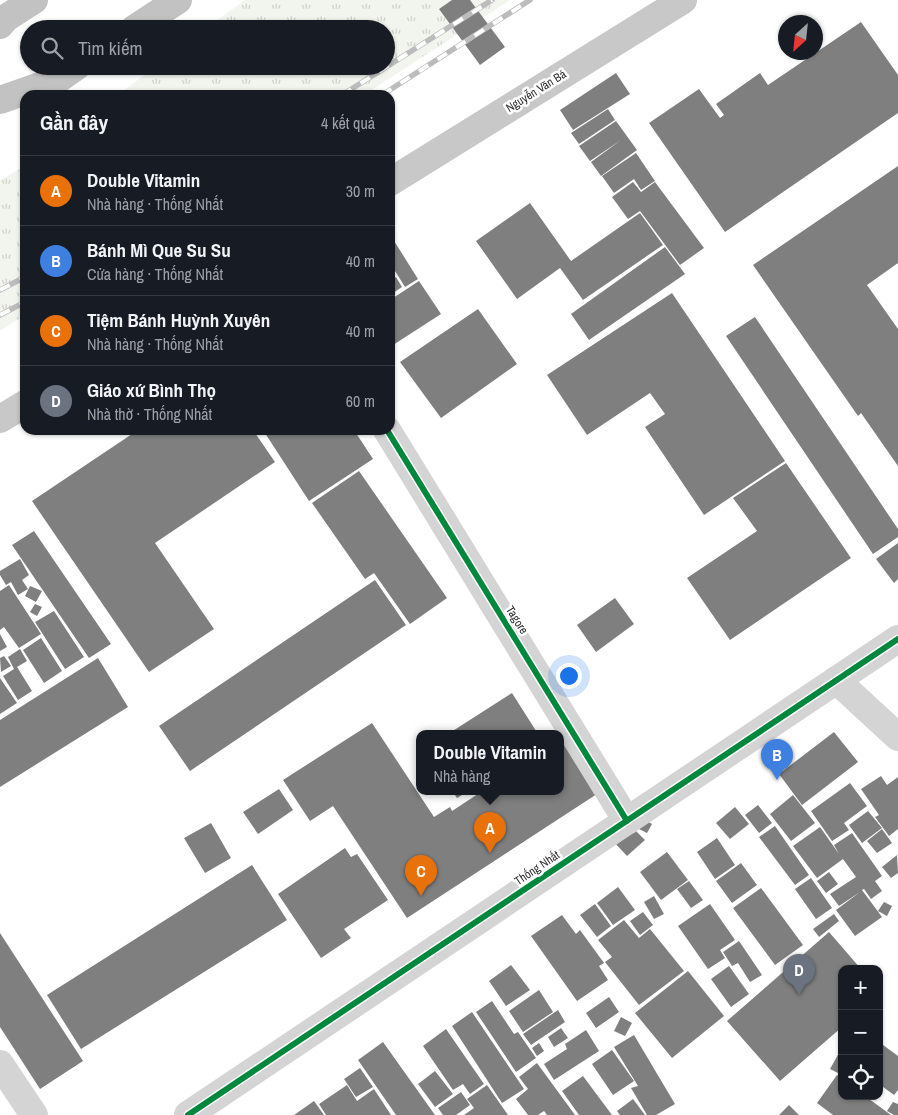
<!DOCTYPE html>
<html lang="vi">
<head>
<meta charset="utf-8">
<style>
	body { margin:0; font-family:"Archivo Narrow",sans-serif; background:#20242c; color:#f1f3f6 }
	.controls { position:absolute; right:15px; bottom:15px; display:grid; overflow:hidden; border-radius:10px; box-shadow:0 1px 4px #0004 }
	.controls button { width:45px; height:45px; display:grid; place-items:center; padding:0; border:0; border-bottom:1px solid #363941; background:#171b24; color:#f1f3f6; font:25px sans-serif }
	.compass { position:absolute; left:778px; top:15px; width:45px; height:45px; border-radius:50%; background:#171b24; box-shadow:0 1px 4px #0004; rotate:207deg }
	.you { position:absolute; left:568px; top:675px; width:18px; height:18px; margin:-12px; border:4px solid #fff; border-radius:50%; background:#1a73e8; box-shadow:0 0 0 8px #1a73e833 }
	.badge { display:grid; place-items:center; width:32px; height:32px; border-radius:50%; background:#787878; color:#fff; font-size:16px; font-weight:700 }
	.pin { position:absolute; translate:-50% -41px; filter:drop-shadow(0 1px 2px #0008) }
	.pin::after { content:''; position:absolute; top:26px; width:18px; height:15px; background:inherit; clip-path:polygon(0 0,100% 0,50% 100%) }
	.popup { position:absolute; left:416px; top:730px; width:148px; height:65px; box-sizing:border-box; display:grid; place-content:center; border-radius:10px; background:#171b24; filter:drop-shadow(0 1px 4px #0005); font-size:16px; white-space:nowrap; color:#9ea1a6 }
	.popup b { font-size:19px; color:#f1f3f6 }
	.popup::after { content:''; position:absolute; left:50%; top:100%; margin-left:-10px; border:10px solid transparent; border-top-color:#171b24 }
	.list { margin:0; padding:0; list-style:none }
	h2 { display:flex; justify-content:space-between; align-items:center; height:65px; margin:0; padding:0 20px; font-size:21px }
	h2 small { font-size:16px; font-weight:400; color:#9ea1a6 }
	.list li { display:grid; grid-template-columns:32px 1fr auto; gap:15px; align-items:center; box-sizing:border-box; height:70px; padding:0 20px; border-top:1px solid #363941 }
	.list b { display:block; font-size:19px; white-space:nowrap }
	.list p { margin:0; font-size:16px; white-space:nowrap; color:#9ea1a6 }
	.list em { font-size:16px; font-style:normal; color:#9ea1a6 }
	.icon { flex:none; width:28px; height:28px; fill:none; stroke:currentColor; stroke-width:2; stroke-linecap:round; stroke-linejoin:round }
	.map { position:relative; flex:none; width:898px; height:1115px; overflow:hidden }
	.search { position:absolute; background:#171b24; box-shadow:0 1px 4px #0004; left:20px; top:20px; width:375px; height:55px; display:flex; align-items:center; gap:12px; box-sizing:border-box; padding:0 18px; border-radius:28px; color:#9ea1a6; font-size:19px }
	.panel { position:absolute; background:#171b24; box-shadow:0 1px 4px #0004; left:20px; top:90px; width:375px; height:345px; border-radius:15px }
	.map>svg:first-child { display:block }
</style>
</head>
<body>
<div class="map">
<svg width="898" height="1115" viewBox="0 0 898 1115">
	<defs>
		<pattern id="grass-tufts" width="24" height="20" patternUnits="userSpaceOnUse" patternTransform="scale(1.25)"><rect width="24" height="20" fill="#f1f5ed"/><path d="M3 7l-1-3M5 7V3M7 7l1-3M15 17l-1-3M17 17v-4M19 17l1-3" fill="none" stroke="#cfd2cc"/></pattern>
	</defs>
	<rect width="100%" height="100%" fill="#fff"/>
	<path fill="url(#grass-tufts)" d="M245,0H510L364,95H118L156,66H386V29H205Z
		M25,166V315L0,331V180Z"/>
	<path fill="#7f7f7f" d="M452,0H470L505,47L480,65L439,9Z
		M861,22L898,75V113L725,232L649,123L699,89L720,118L724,115L716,104L760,73L768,85Z
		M616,73L630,94L573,130L560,110Z
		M608,109L615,120L579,144L571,133Z
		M616,121L637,150L601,176L591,162L621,140L590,161L579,146Z
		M636,153L655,181L641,190L634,179L614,193L602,176Z
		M898,166V263L867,285L898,329V466L861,413L858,416L753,265Z
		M633,182L641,192L655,182L704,248L680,265L640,211L628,219L612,197Z
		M530,203L571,261L640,213L663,245L583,300L560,268L517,299L476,241Z
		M391,236L418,279L405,287L390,263V237Z
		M665,247L685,274L589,340L571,314Z
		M396,277L402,287L390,295V281Z
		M419,281L441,314L390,347V300Z
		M672,293L785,461L704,515L645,427L665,414L650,393L587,435L547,375Z
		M478,309L517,364L441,418L400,362Z
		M755,317L898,529V537L873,554L726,336Z
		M138,430H253L275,462L155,543L214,629L149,672L32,501Z
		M263,430H354L373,459L309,501Z
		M786,463L851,558L730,640L687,578L757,531L733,498Z
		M359,471L447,598L410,624L374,573L365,579L312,503Z
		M34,531L111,644L89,658L12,545Z
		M898,543V579L894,583L876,559Z
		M20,559L29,575L22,580L28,589L18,595L11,582L6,585L0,575V571Z
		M375,580L406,625L190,771L159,726Z
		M9,585L41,634L19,648L4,627L0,630V591Z
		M30,586L42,591L36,602L25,596Z
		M615,598L634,624L596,652L577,625Z
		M35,604L42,607L37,616L30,612Z
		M54,611L84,657L65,669L35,622Z
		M0,634L7,647L0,651Z
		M41,638L62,671L44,683L23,650Z
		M20,649L27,661L17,667L32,691L18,700L3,676L14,669L8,657Z
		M4,656L11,666L1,672L0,658Z
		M98,658L128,707L0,787V720Z
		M0,678L17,703L0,714Z
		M512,693L538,734H448Z
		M372,723L434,817L450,807L452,811L481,792H560V740L564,737L600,792L407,918L333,806L310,821L283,780Z
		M834,732L858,762L802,805L779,774Z
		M881,776L887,785L898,777V829L889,836L875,817L879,815L861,789Z
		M850,783L867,806L844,823L849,830L832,841L811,811Z
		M279,789L293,810L258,834L243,812Z
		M453,792H467L457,798Z
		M793,795L815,823L791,841L770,814Z
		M758,805L772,823L759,833L745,815Z
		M735,807L749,824L730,839L716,823Z
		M868,811L882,828L862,843L849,825Z
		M641,818L652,824L647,833L635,827Z
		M211,823L231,858L205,873L184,838Z
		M630,825L645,840L627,856L613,841Z
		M775,826L809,875L795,885L759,837Z
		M820,827L839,854L834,845L852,833L882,876L875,881L882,891L871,899L864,889L862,890L882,917L855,936L836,910L860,892L839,906L830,894L856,877L843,859L817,878L793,846Z
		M882,829L892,843L877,853L867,841Z
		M717,838L735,865L715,879L697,852Z
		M345,848L351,857L357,854L388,900L344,929L351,938L321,958L278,894Z
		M667,852L688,880L661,900L640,872Z
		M897,855L898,873L891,878L882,867Z
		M741,863L757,885L732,903L716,881Z
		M252,865L287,920L81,1049L47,995Z
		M829,872L838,884L826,893L817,881Z
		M811,878L832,908L816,919L795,889Z
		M689,881L703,900L691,908L677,889Z
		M618,887L635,910L613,925L597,903Z
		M761,888L803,945L775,965L733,908Z
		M654,896L664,914L654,919L644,902Z
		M884,902L892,906L887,916L878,911Z
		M595,904L611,926L597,937L580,915Z
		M710,904L735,940L720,950L725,958L708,969L678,926Z
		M643,912L653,925L640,935L630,921Z
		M834,914L839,921L819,937L813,929Z
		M562,915L576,934L580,930L604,963L599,966L608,980L577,1001L531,936Z
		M624,920L639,938L650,929L684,971L639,1005L605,962L612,957L598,940Z
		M829,932L861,969H842V1027L780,1081L727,1021Z
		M0,933L83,1061L40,1089L0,1027Z
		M739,941L762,975L750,982L738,963L732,966L723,952Z
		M511,965L530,990L506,1006L489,981Z
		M729,966L749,994L731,1007L711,979Z
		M688,971L724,1016L672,1058L635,1013Z
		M539,990L553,1012L523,1032L509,1011Z
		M609,997L619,1012L596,1028L586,1013Z
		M492,1001L514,1034L518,1032L536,1058L516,1072L476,1012Z
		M558,1010L565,1022L531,1045L523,1034Z
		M472,1012L524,1089L502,1103L452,1026Z
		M621,1017L632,1023L625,1036L614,1031Z
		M561,1028L568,1038L554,1047L548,1037Z
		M446,1029L484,1084L470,1094L463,1084L453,1090L423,1046Z
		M586,1030L599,1051L554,1080L544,1064L567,1049L565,1044Z
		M634,1035L675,1104L656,1115H647L631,1088L638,1086L614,1047Z
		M383,1042L435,1115H396L358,1060Z
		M879,1042L898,1056V1090L894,1095L879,1084Z
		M539,1043L544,1051L537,1056L532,1048Z
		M612,1050L634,1081L613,1095L592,1064Z
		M839,1053L842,1054V1075L830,1069Z
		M537,1063L575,1115H547L544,1111L538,1115H528L516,1099L528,1089L519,1077Z
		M360,1068L373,1087L356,1097L344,1079Z
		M435,1071L453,1094L435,1107L418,1084Z
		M837,1075L842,1079V1096H865L891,1115H833L817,1103Z
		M583,1076L612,1115H579L562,1091Z
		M347,1085L357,1101L374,1089L391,1115H326L319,1104Z
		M487,1085L508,1115H464L474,1108L467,1099Z
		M461,1092L470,1105L456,1115H443L438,1108Z
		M633,1099L645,1115H620L617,1111Z
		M314,1101L324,1115H294Z
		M893,1102L898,1104V1115H894L887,1111Z
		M789,1105L799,1115H779Z"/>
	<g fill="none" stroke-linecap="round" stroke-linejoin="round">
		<path stroke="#d4d4d4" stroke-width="28" d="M387,430L627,821
			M836,680L898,737
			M0,1064L34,1115
			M188,1115L898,639"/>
		<path stroke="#c8c8c8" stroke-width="28" d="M390,182L683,0
			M0,419L25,404"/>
		<path stroke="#c2c2c2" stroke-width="28" d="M0,25L6,18L34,0
			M134,29L178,0
			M0,100L57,80L77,66"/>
		<defs>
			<path id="rail" d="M342,95L492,0
				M382,95L530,0
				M0,290L25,277
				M0,315L25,302"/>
		</defs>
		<use href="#rail" stroke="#bcbcbc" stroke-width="5.5"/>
		<use href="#rail" stroke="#fff" stroke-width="4" stroke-dasharray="11" stroke-linecap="butt"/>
		<defs>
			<path id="cycleway" d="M387,430L627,821
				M188,1115L898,639"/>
		</defs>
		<use href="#cycleway" stroke="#fff" stroke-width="9"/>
		<use href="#cycleway" stroke="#00873e" stroke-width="6"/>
	</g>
	<g text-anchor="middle" stroke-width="5" stroke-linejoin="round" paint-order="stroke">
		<g font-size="12" fill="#303030" stroke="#fff">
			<text transform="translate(536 91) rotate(-32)" y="4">Nguyễn Văn Bá</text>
			<text transform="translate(517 620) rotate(58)" y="4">Tagore</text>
			<text transform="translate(537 868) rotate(-34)" y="4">Thống Nhất</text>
		</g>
	</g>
</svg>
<div class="controls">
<button>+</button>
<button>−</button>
<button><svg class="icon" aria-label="locate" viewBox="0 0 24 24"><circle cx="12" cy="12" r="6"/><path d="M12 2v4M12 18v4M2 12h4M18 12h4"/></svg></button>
</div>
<svg class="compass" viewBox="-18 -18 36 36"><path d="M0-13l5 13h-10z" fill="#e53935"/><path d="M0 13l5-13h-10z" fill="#9ea1a6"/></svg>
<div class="you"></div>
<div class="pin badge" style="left:490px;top:853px;background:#e8710a">A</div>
<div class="popup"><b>Double Vitamin</b>Nhà hàng</div>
<div class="pin badge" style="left:777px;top:780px;background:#3f7fe0">B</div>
<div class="pin badge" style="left:421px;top:896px;background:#e8710a">C</div>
<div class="pin badge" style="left:799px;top:995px;background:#6b7280">D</div>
<div class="search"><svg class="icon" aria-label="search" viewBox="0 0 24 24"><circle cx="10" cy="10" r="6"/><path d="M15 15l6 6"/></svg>Tìm kiếm</div>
<section class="panel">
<h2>Gần đây<small>4 kết quả</small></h2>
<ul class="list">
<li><span class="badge" style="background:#e8710a">A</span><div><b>Double Vitamin</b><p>Nhà hàng · Thống Nhất</p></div><em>30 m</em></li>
<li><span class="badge" style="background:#3f7fe0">B</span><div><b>Bánh Mì Que Su Su</b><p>Cửa hàng · Thống Nhất</p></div><em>40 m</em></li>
<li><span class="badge" style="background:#e8710a">C</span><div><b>Tiệm Bánh Huỳnh Xuyên</b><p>Nhà hàng · Thống Nhất</p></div><em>40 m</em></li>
<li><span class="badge" style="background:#6b7280">D</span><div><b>Giáo xứ Bình Thọ</b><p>Nhà thờ · Thống Nhất</p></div><em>60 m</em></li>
</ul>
</section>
</div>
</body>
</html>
